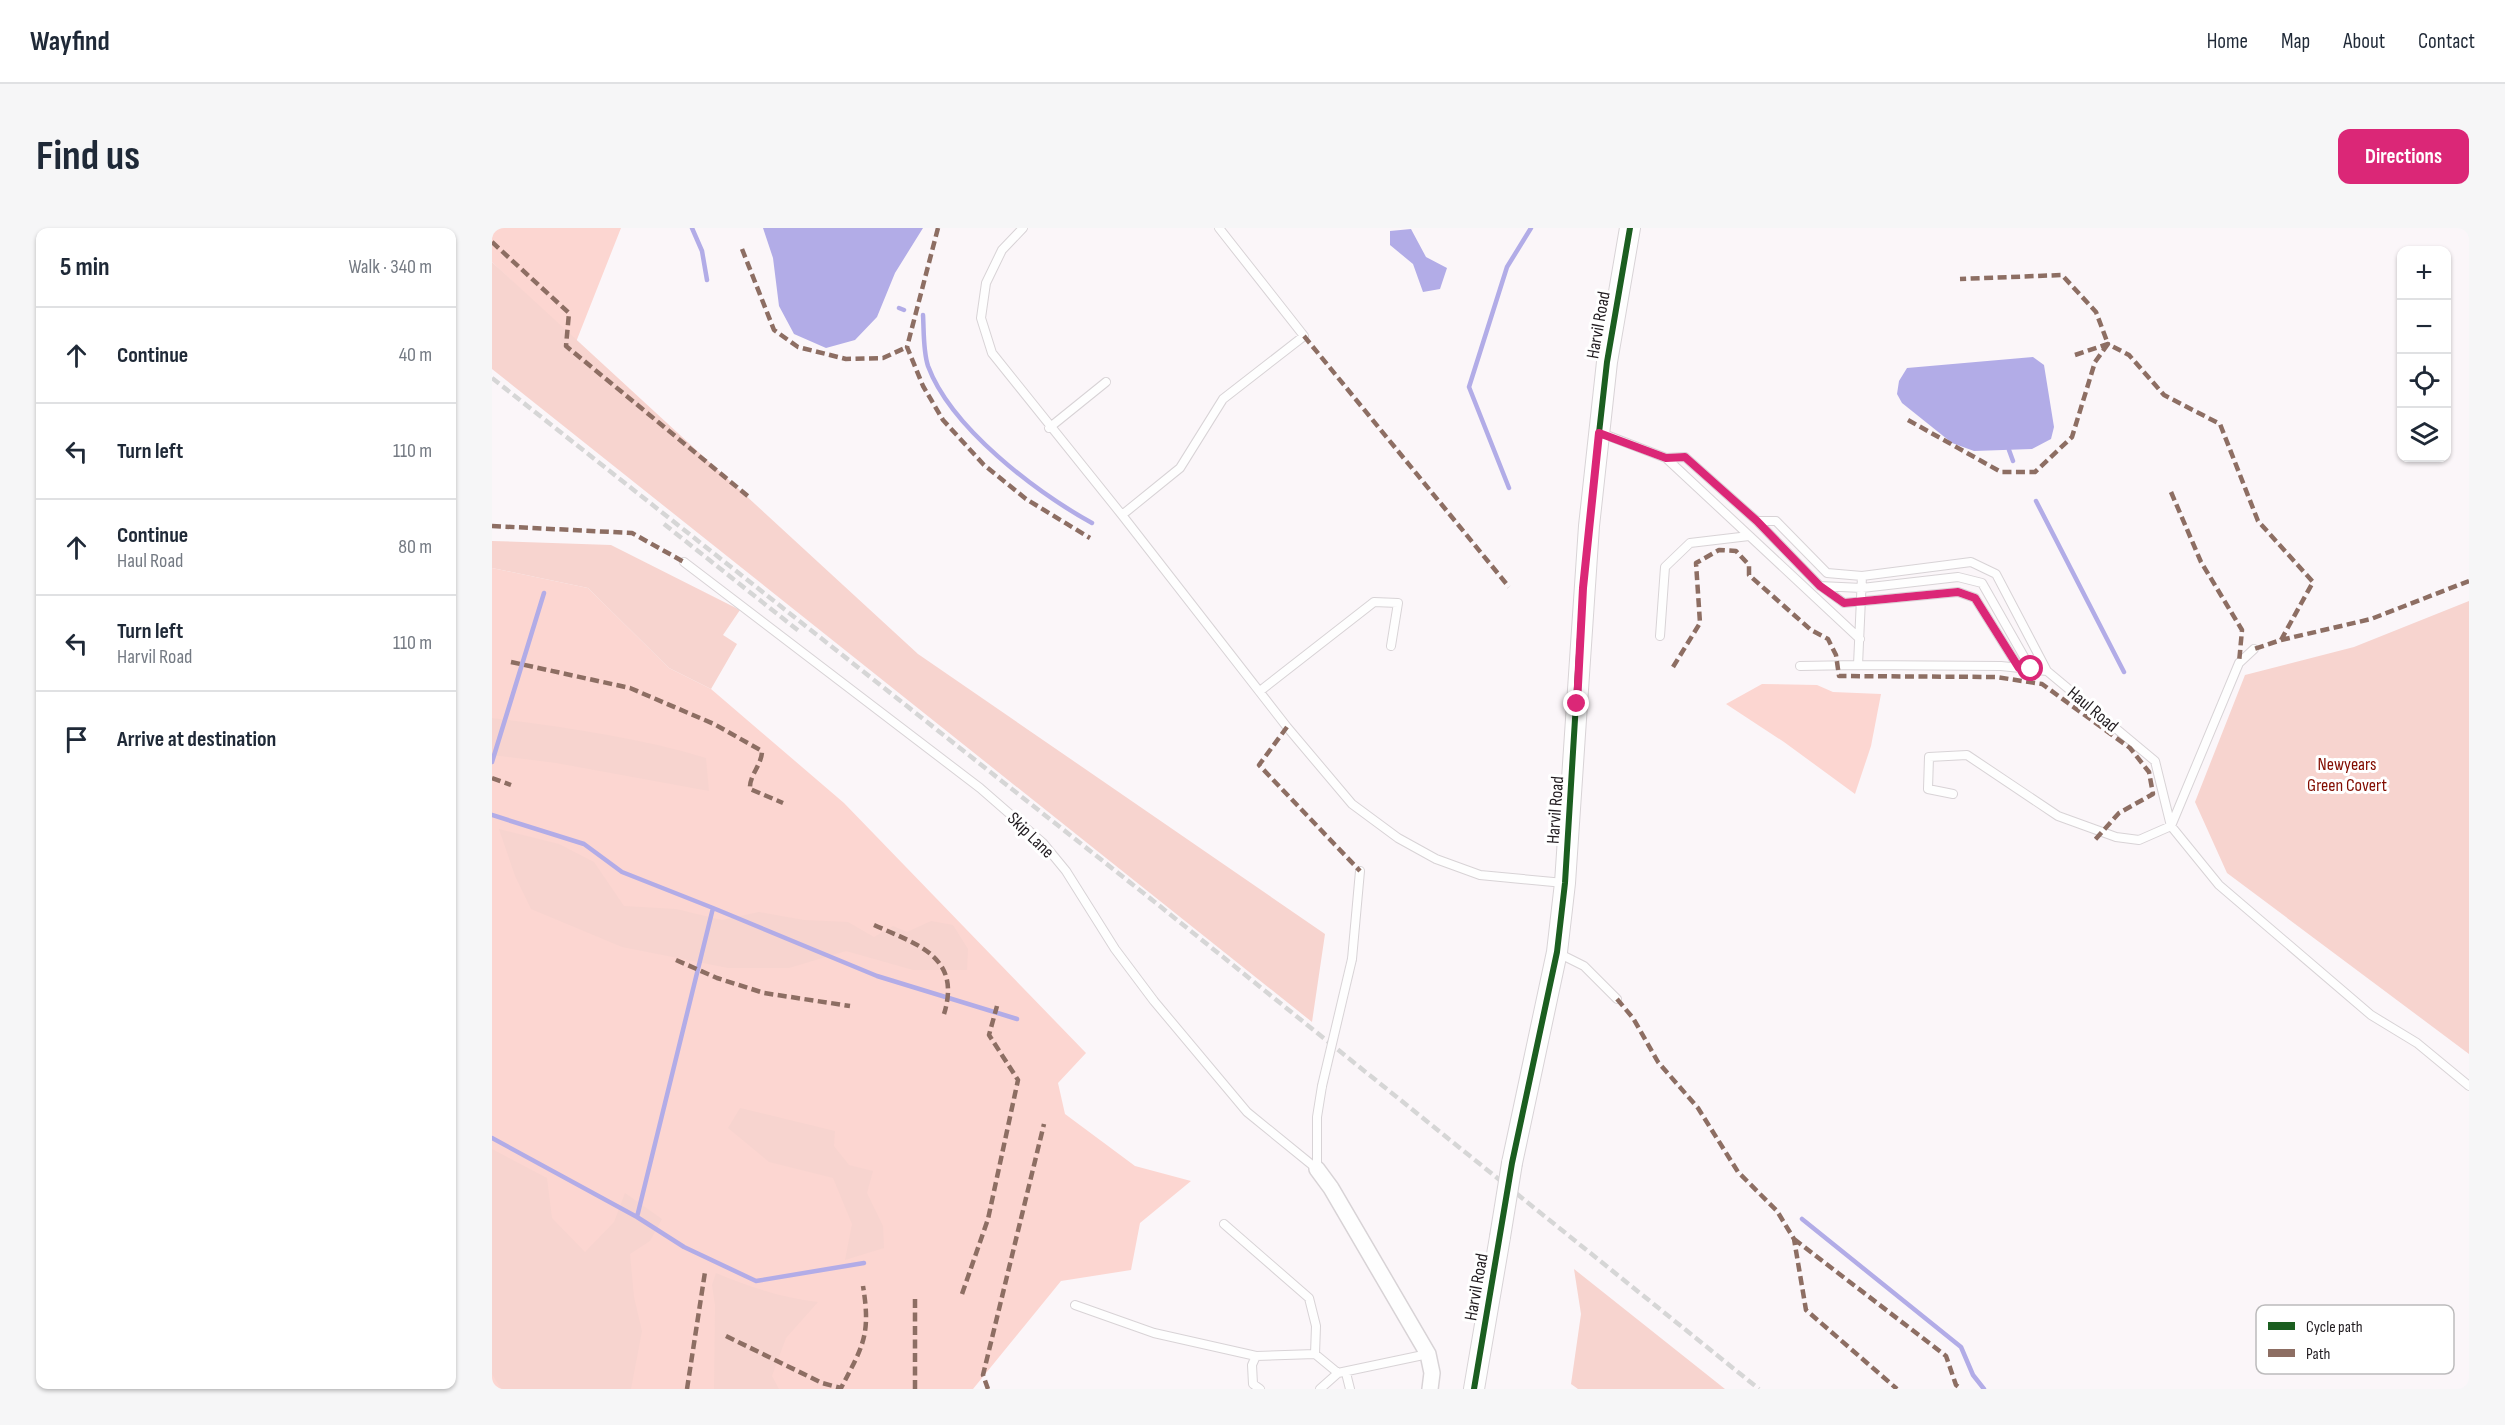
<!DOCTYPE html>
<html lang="en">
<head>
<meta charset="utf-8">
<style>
	body { margin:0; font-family:"Sofia Sans Condensed",sans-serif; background:#f6f6f7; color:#1f2937 }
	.controls { position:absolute; right:18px; top:18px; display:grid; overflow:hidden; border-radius:12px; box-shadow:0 2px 4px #0004 }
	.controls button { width:54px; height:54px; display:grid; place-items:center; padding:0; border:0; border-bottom:2px solid #e0e1e3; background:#fff; color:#1f2937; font:30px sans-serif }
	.stop { position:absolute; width:18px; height:18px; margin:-14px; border:4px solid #db2777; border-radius:50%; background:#fff }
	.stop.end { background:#db2777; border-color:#fff; box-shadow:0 2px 6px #0008 }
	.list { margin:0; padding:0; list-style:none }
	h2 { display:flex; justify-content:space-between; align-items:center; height:78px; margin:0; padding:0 24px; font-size:26px }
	h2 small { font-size:20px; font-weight:400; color:#747a83 }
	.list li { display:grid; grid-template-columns:39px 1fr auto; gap:18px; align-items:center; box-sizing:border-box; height:96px; padding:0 24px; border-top:2px solid #e0e1e3 }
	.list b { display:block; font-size:22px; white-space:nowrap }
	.list p { margin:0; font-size:20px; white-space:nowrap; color:#747a83 }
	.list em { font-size:20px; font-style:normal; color:#747a83 }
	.icon { flex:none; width:33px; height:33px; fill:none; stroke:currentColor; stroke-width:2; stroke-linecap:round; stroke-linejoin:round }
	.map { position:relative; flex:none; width:1977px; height:1161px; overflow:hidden; border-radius:12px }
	header { display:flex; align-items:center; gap:36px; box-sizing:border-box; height:84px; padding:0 30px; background:#fff; border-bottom:2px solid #e0e1e3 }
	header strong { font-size:28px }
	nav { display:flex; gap:33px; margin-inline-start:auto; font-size:21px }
	.intro { display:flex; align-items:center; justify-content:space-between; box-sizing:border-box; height:144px; padding:0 36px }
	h1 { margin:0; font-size:42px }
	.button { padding:15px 27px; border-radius:12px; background:#db2777; color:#fff; font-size:21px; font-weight:700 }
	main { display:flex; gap:36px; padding:0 36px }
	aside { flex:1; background:#fff; border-radius:12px; box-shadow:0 2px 4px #0004 }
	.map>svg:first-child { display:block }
</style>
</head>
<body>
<header>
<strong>Wayfind</strong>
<nav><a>Home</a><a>Map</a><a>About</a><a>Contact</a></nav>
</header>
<div class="intro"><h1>Find us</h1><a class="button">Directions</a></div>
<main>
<aside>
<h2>5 min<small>Walk · 340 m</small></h2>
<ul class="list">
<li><svg class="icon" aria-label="ahead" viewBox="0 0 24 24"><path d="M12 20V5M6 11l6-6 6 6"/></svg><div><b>Continue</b></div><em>40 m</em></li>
<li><svg class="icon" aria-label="left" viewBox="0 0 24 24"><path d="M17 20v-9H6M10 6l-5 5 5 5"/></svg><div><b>Turn left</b></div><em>110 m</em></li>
<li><svg class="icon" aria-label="ahead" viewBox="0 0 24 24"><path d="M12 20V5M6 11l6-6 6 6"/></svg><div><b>Continue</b><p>Haul Road</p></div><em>80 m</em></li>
<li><svg class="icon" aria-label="left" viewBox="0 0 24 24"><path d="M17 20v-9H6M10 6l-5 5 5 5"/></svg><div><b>Turn left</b><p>Harvil Road</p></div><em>110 m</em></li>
<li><svg class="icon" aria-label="arrive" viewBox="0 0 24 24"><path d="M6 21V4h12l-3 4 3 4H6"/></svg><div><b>Arrive at destination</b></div></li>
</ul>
</aside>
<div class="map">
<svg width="1977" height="1161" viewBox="0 0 1977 1161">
	<rect width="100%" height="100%" fill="#fbf6f9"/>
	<path fill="#fcd6d1" d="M0,0H129L84,114L0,34Z
		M0,340L96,360L177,440L219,461L352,575L594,825L566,855L573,886L643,938L699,953L648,995L639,1042L569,1053L481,1161H0Z
		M1270,456L1325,457L1341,464L1389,466L1379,518L1363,566L1292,514L1234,476Z"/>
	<path fill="#f7d4cf" d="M0,34L426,426L833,706L820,794L0,141Z
		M0,313L119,317L248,382L231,407L245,416L219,461L177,440L96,360L0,340Z
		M1977,373V826L1735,645L1703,574L1753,447L1862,419Z
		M0,490C71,499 145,509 214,530L217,563L64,535L0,527Z
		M7,601L67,616L102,634L132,678L184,681L230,692L267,684L312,692L356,694L382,709L401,698L415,704L439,693L461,697L476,721L475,742H421L354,723L297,740H236L130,719L39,681L23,648Z
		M248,880L343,903L342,918L357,937L381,943L375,965L391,998L392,1020L353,1032L360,996L341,950L277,934L236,900Z
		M0,921L55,950L60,990L93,1024L122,994L133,965L170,991L158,1013L138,1026L142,1069L150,1103L139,1161H9L0,1146Z
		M1082,1041L1233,1161H1086L1079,1156L1089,1086Z
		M224,1045C258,1059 290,1070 326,1074L294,1110L280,1148L287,1161H222L223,1077L220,1057Z"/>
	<path fill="#b2ace7" d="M271,0H431L403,45L385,89L363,112L334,120L302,106L287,78L281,30Z
		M919,1L934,29L955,40L948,61L931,64L921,36L898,17V3Z
		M1541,129L1552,137L1562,199L1559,211L1540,221L1482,223L1460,215L1410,175L1405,166L1407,153L1415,140Z"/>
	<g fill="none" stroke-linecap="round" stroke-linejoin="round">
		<path stroke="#b2ace7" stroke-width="4.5" d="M200,0L210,23L215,52
			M407,80L412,82
			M431,87C432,103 431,123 436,138C459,200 544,264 600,295
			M1517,222L1521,233
			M1017,260L977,159L1015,39L1039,0
			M1544,273L1632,444
			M0,534L52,365
			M0,587L92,616L130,644L221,680L145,989L0,910
			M221,680L385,748L525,791
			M145,989L192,1019L264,1053L372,1035
			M1310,991L1469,1119L1481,1147L1492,1161"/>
		<defs>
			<path id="service" d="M531,0L510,22L494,55L489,90L500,125L630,287L795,499L860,576L906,610L944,631L988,647L1072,655
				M557,200L614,154
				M1109,205L1174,230L1193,229L1265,293H1284L1335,345L1370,348L1479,334L1504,346L1555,443
				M1174,230L1368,411
				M630,287L688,240L731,171L812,108L727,0
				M1265,293L1328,358L1370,360L1466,349L1490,355L1539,441
				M192,334L488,560L551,615L574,643L623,721L662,773L755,884L825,941
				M1370,348L1366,437L1509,438L1555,443L1663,533L1679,598L1727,657L1879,787L1925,815L1977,858
				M1330,359L1352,375L1466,364L1483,370L1527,440
				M1168,408L1173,339L1198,315L1257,308
				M1308,438L1366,437
				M768,463L882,374L906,375L899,418
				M1461,566L1436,561L1437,529L1475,527L1566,588L1624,609L1647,612L1679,598L1747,435L1762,421
				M1066,725L1092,738L1125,771
				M860,731L868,643
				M825,941V889L830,858
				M732,996L817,1070L824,1098L823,1126
				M583,1077L662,1105L764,1128
				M854,1145L858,1161
				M768,1161L761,1156L760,1137L764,1128L823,1126L846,1145
				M828,1161L846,1145L936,1126"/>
			<path id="minor" d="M825,941L839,960L936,1126L940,1145L938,1161"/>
			<path id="tertiary" d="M1020,935L1065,724L1073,655L1097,298L1115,134L1138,0
				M982,1161L1008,1009"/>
		</defs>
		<use href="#service" stroke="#d8d3d6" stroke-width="10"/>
		<use href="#minor" stroke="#d8d3d6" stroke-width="18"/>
		<use href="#tertiary" stroke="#d8d3d6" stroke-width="22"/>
		<use href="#service" stroke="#fefefe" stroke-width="8"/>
		<use href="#minor" stroke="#fefefe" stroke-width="15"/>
		<use href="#tertiary" stroke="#fefefe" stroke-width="20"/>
		<path stroke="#d6d6d6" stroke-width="4.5" stroke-dasharray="9 4.5" stroke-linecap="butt" d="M0,150L664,675L1267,1161
			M172,296L308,404"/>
		<defs>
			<path id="service-bridge" d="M830,858L860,731"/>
			<path id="tertiary-bridge" d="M1008,1009L1020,935"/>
		</defs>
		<use href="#service-bridge" stroke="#d8d3d6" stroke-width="10" stroke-linecap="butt"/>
		<use href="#tertiary-bridge" stroke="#d8d3d6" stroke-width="22" stroke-linecap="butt"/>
		<use href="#service-bridge" stroke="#fefefe" stroke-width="8"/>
		<use href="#tertiary-bridge" stroke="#fefefe" stroke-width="20"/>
		<path stroke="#8d6e63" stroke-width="4.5" stroke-dasharray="9 4.5" stroke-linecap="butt" d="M446,0L415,119L431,158L451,192L492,237L534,271L598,310
			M0,14L77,85L74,118L257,269
			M250,21L282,102L306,119L354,131L391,130L415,119
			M812,108L1017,359
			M1583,127L1616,116L1637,127L1672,167L1728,196L1766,293L1821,354L1789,412L1762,421
			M1416,192L1509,244H1543L1580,209L1603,134L1616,116L1604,84L1570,47L1468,51
			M1679,264L1709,334L1750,402L1747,435
			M0,298L140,305L192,334
			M1789,412L1879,391L1977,353
			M19,434L138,460L222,496L270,523C270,537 257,547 258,561L291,575
			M1181,439L1208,395L1204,335L1227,322L1244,323L1257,337V347L1319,402L1336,411L1344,427L1347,448L1504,449L1550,456L1638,520L1657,544L1661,566L1627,585L1601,614
			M795,499L767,537L868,643
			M0,550L19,557
			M382,697C424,716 470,728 452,786
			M184,732L225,750L272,765L358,778
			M1125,771L1141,790L1166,834L1206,880L1246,944L1285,983L1302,1011L1314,1082L1405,1161
			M1302,1011L1454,1128L1464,1157L1469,1161
			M470,1066L496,991L526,852L497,807L505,778
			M423,1071V1161
			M234,1108L330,1155L349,1160C371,1118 379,1107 371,1058
			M195,1161L213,1044
			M496,1161L491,1147L552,896"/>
		<defs>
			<path id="cycleway" d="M982,1161L1020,935L1065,724L1073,655L1091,360L1107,205L1115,134L1138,0"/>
		</defs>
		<use href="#cycleway" stroke="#fff" stroke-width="10"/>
		<use href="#cycleway" stroke="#1b5e20" stroke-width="6"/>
	</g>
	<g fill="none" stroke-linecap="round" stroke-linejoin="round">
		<path stroke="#db2777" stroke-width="8" d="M1085,476L1091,360L1107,205L1174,230L1193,229L1265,293L1328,358L1352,375L1466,364L1483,370L1527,440L1539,441"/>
	</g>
	<g text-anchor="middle" stroke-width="6" stroke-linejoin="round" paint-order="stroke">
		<g font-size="18" fill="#201b1f" stroke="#fff">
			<text transform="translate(1106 97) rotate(-80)" y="6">Harvil Road</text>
			<text transform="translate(1601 481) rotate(40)" y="6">Haul Road</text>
			<text transform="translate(1063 582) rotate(-86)" y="6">Harvil Road</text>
			<text transform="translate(539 607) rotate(44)" y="6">Skip Lane</text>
			<text transform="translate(984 1059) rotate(-80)" y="6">Harvil Road</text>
		</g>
		<g font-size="18" fill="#820d01" stroke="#fff">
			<text x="1855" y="542">Newyears<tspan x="1855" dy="21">Green Covert</tspan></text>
		</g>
	</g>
	<rect x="1764" y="1077" width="198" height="69" rx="9" fill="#fff" stroke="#bcbbbc" stroke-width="1.5"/>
	<rect x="1776" y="1094" width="27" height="8" fill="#1b5e20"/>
	<rect x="1776" y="1121" width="27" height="8" fill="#8d6e63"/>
	<g font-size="16" fill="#201b1f">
		<text x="1814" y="1104">Cycle path</text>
		<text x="1814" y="1131">Path</text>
	</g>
</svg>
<div class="controls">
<button>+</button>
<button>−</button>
<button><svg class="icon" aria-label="locate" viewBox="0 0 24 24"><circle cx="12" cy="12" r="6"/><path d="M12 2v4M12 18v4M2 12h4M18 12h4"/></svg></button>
<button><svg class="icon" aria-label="layers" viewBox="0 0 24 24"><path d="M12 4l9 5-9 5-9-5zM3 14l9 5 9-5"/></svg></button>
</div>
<div class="stop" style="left:1539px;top:441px"></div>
<div class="stop end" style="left:1085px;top:476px"></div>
</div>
</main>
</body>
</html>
